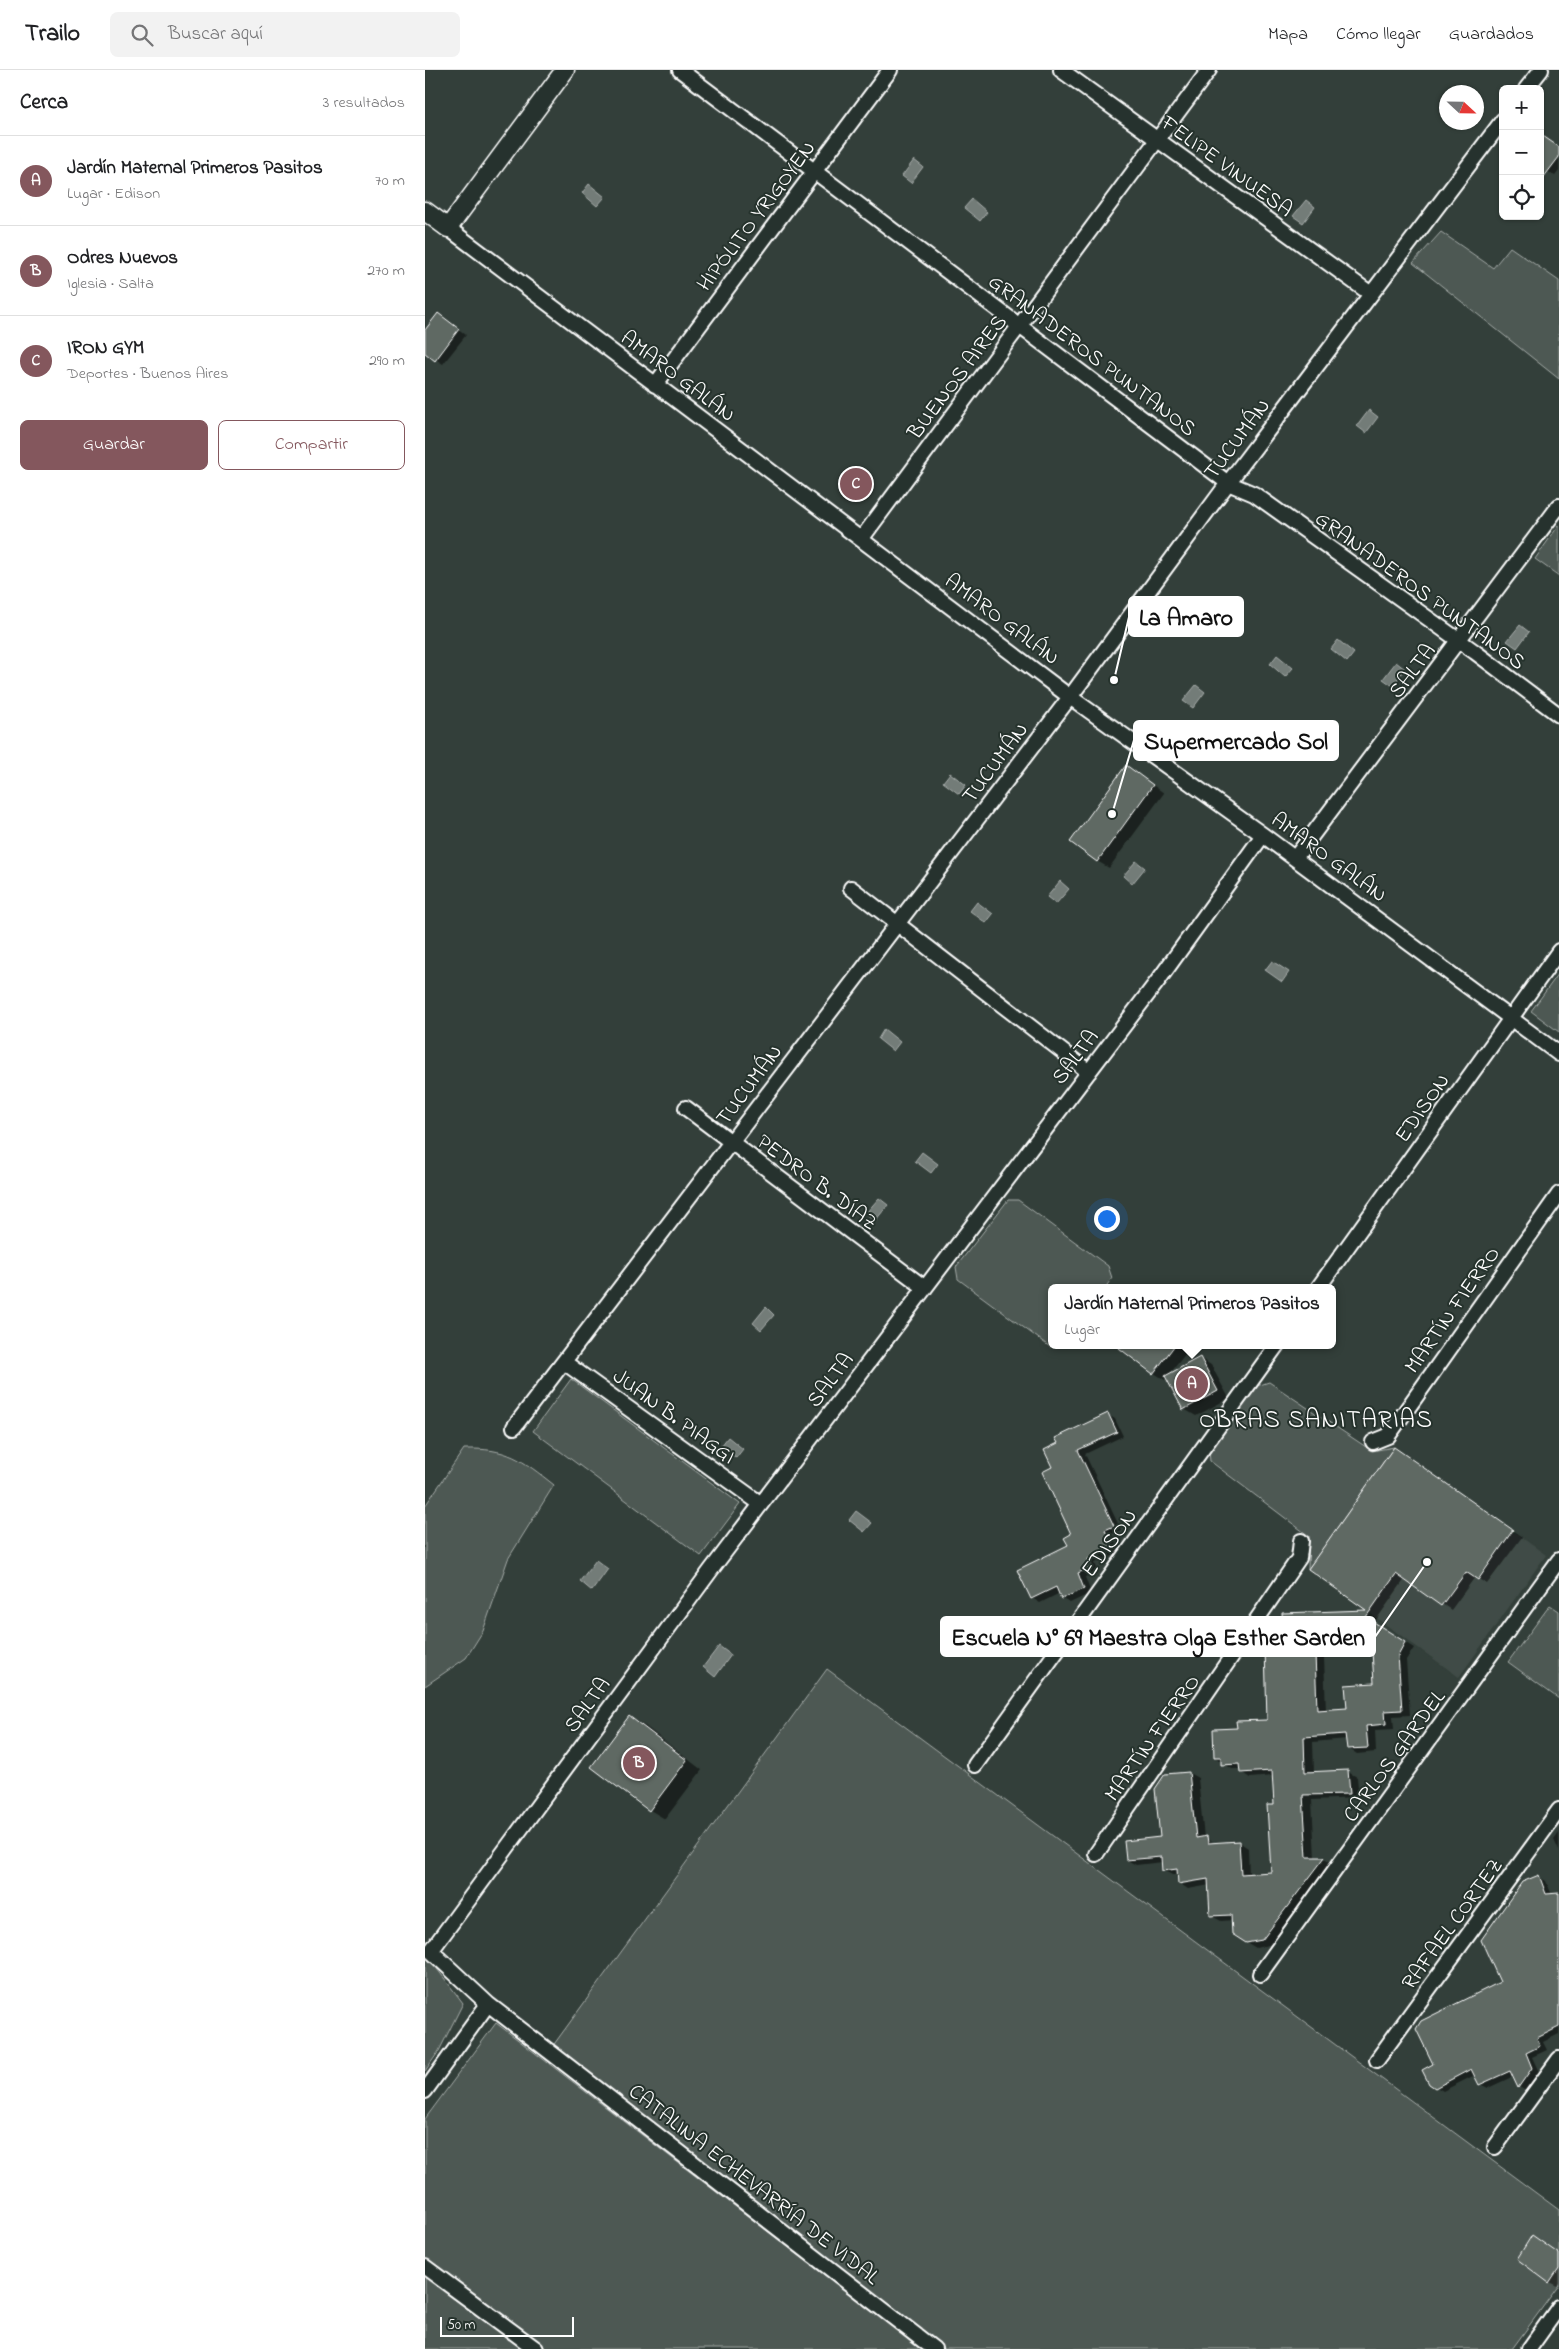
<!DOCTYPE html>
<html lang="es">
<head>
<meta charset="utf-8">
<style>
	body { margin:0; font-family:"Indie Flower",sans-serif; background:#f2f2f2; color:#202124 }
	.controls { position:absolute; right:15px; top:15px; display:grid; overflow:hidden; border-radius:8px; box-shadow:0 1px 4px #0004 }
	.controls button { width:45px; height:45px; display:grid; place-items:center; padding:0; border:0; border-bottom:1px solid #e0e0e0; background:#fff; color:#202124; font:25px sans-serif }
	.compass { position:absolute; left:1014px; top:15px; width:45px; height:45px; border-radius:50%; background:#fff; box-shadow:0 1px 4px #0004; rotate:112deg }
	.scale { position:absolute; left:15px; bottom:12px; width:134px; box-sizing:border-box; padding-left:5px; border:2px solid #fff; border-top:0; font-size:14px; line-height:18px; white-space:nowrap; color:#fff; -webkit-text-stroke:4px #26332d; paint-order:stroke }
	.you { position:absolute; left:681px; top:1148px; width:18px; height:18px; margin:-12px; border:4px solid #fff; border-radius:50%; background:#1a73e8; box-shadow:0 0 0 8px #1a73e833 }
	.badge { display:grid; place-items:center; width:32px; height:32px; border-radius:50%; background:#84575d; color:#fff; font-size:16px; font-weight:700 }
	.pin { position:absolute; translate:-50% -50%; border:2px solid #fff; box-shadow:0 1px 5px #0006 }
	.popup { position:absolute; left:623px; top:1214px; width:288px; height:65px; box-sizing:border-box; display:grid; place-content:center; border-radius:8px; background:#fff; filter:drop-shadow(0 1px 4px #0005); font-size:16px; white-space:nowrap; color:#757577 }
	.popup b { font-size:19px; color:#202124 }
	.popup::after { content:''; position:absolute; left:50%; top:100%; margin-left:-10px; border:10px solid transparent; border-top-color:#fff }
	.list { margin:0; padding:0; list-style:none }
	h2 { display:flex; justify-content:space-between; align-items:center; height:65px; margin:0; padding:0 20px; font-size:21px }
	h2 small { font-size:16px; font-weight:400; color:#757577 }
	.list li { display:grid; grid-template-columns:32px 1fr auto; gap:15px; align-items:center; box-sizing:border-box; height:90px; padding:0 20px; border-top:1px solid #e0e0e0 }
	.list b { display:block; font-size:19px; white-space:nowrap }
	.list p { margin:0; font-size:16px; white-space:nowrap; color:#757577 }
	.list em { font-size:16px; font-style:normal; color:#757577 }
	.actions { display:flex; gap:10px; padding:15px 20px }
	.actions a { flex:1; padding:11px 0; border:1px solid #84575d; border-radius:8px; text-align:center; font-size:18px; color:#84575d }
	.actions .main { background:#84575d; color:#fff }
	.icon { flex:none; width:28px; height:28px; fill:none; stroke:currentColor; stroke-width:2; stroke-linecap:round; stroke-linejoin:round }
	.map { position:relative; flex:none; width:1134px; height:2279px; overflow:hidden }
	header { display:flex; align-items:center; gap:30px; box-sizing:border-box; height:70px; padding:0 25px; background:#fff; border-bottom:1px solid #e0e0e0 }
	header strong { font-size:24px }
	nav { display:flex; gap:28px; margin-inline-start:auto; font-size:18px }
	.search { width:350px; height:45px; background:#f2f2f2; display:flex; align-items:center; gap:12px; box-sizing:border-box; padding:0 18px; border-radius:8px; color:#757577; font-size:19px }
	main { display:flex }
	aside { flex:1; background:#fff }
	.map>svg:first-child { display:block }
</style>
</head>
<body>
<header>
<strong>Trailo</strong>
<div class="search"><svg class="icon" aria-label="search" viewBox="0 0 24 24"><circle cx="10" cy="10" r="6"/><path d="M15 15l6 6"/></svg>Buscar aquí</div>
<nav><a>Mapa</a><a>Cómo llegar</a><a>Guardados</a></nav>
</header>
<main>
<aside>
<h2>Cerca<small>3 resultados</small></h2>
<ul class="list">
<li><span class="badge">A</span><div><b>Jardín Maternal Primeros Pasitos</b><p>Lugar · Edison</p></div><em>70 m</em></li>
<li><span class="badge">B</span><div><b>Odres Nuevos</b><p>Iglesia · Salta</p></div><em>270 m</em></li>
<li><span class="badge">C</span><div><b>IRON GYM</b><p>Deportes · Buenos Aires</p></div><em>290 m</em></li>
</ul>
<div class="actions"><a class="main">Guardar</a><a>Compartir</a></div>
</aside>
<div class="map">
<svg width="1134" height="2279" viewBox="0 0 1134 2279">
	<rect width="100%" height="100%" fill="#333f3a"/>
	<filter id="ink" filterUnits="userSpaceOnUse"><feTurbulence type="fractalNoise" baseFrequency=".02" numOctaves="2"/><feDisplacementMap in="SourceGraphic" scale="10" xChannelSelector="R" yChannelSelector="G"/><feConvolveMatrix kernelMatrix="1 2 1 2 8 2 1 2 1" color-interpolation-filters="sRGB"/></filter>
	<g filter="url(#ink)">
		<path fill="#404c47" d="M969,1377L1121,1485L1034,1607L883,1499Z"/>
		<path fill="#4d5853" stroke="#a6aca9" d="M1016,162L1068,198L1085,177L1134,211V309L988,193Z
			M1134,455V506L1110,489Z
			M1134,903V962L1106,941Z
			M583,1130H593L683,1196L687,1208L680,1218H627V1275H634L625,1277L533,1209L531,1197Z
			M146,1309L315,1434L276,1486L108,1361Z
			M844,1312L947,1381L969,1377L883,1499L884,1466L785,1391L784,1382L832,1316Z
			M39,1379C83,1378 96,1389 129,1415L83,1489L58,1561L41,1588L0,1616V1436Z
			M1125,1535L1134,1541V1629L1083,1592Z
			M402,1599L1134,2140V2215L1087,2279H519L127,1977Z
			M0,1883L38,1933L14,1981L0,2001Z
			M71,1953L496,2279H0V2049Z"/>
		<path fill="#737b78" stroke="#abb0ae" d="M489,90L498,97L486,113L477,106Z
			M164,114L180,127L172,136L157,123Z
			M547,129L562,142L555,151L539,138Z
			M881,130L890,137L878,153L868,146Z
			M944,340L953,347L941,363L932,356Z
			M1095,555L1104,562L1092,578L1082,571Z
			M913,570L929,583L922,592L906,579Z
			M852,585L868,598L860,607L845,594Z
			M971,592L980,599L968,616L958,609Z
			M771,615L780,622L768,638L758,631Z
			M525,703L541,715L534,724L518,712Z
			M711,791L720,798L707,814L698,806Z
			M635,811L644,819L631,834L622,827Z
			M552,832L568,844L561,853L545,841Z
			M847,891L864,902L857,912L840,900Z
			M459,959L475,972L468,981L453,969Z
			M497,1082L513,1094L506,1103L490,1091Z
			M454,1128L463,1135L450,1151L441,1143Z
			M341,1237L349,1245L336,1260L328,1253Z
			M303,1367L318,1379L311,1388L296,1376Z
			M431,1441L447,1453L439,1462L424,1450Z
			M171,1490L183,1499L167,1521L155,1511Z
			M294,1576L306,1585L290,1607L278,1597Z"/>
		<path fill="#0007" fill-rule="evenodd" d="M1115,64L1134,78V101L1130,106L1115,97Z
			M21,249L41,265L18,294L0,282V262Z
			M702,697L739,723L684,798L672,791Z
			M692,1275H762L765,1278L743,1306L775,1288L786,1295L804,1328L771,1346L759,1339L742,1307L740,1310L729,1303Z
			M683,1345L690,1349L698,1366L660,1384L696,1460L687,1464L695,1483L670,1493L673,1501L660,1507L666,1523L645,1533L637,1529L635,1523L615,1533L607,1528L645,1476L648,1465L629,1398Z
			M978,1384L1097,1467L1062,1514L1050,1507L1026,1540L980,1509L949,1553L989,1578L981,1590L985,1645L968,1646L969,1659L950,1660L951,1682L932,1684L923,1678L922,1669L888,1672L889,1703L923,1702L932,1707L934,1728L887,1730L890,1788H899L908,1793L847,1874L831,1878L821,1872L808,1850L796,1851L787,1846L785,1815L763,1819L754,1813L753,1805H747L738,1800V1792L711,1795L702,1790L736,1769L764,1703L773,1708L779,1768L791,1773L814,1772L823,1778L824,1805L847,1804L850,1736L848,1706L825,1708L816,1702V1699H807L790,1687L813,1660L843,1651L850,1579L944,1541ZM948,1586L950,1615L923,1639L901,1641L899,1587Z
			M204,1647L220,1656L277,1700L240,1749L225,1740Z
			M1134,1763V1781L1129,1770Z
			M1114,1807L1121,1811L1127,1825L1134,1824V1964L1118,1972L1122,1980L1107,1987L1114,2002L1101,2021L1094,2017L1089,2006L1063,2018L1055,2014L1050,2005L1018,2021L1005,2013L1010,1995L1076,1913Z
			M1134,2185V2213L1132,2216L1124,2212Z"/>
		<path fill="#5f6964" stroke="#fff" fill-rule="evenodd" d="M1115,64L1134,77V87L1115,112Z
			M13,243L34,259L10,291L0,283V260Z
			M701,695L728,715L672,792L645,772Z
			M690,1275H750L728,1304Z
			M775,1287L793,1321L758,1340L740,1306Z
			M683,1343L692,1362L653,1380L689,1456L680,1460L688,1478L663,1489L667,1497L653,1503L659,1519L636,1529L631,1517L606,1529L592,1500L643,1475L639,1468L646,1464L617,1402L627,1397L619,1380L633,1373L630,1368Z
			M969,1377L1088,1460L1053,1510L1041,1502L1016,1536L971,1504L941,1547L980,1572L973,1585L977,1640L960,1641L961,1654L941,1656L943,1678L922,1679L920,1664L879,1667L880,1702L923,1700L925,1724L878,1725L882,1787H900L837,1870L821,1873L807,1864L806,1845L785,1846L783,1809L753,1814L752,1799L737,1801L736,1787L701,1790L699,1771L735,1767L730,1719L740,1704L764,1702L771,1768L782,1766L783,1773L814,1771L816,1804L846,1802L842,1735H849L847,1701L815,1703L814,1694L796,1695V1687H789L788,1659L812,1658L811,1651L842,1650L840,1578H848L847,1557L858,1556L857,1543L941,1540L883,1499ZM947,1581L949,1613L920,1615L922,1638L892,1640L890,1583Z
			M204,1646L262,1690L224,1741L166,1697Z
			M1114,1805L1121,1824L1134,1823V1957L1112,1968L1115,1976L1101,1983L1107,1998L1093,2018L1085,2001L1054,2015L1046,1999L1010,2018L1004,2014L997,2000L1008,1994L991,1959L996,1951L1075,1912L1056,1870L1097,1812Z
			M1107,2165L1134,2184V2198L1124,2213L1092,2189Z"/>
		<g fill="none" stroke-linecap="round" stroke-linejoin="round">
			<defs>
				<path id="minor" d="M255,0L803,413L829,424L1050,582L1134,645
					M636,0L946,224
					M1101,19L1116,0
					M23,158L645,627L838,765L1134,984
					M230,315L465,0
					M437,468L784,0
					M870,788L1134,436
					M426,818L664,1002
					M261,1038L500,1218
					M893,1218L1134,881
					M139,1292L336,1434
					M89,1357L645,627L803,413L1078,50
					M948,1372L963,1366L1134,1124
					M550,1695L852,1275
					M671,1784L874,1488L876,1471
					M835,1904L1134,1490
					M952,1990L1134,1740
					M0,2021L63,1934
					M1070,2077L1134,1989
					M0,2197L111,2279
					M509,2279L63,1934L6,1881L286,1500L735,908L838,765
					M1104,2279L1134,2237"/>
				<path id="tertiary" d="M0,141L23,158L140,0"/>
			</defs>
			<use href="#minor" stroke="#fff" stroke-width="18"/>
			<use href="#tertiary" stroke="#fff" stroke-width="21"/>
			<use href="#minor" stroke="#26332d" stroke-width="14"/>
			<use href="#tertiary" stroke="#26332d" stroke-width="18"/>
		</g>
	</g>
	<g text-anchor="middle" stroke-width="4" stroke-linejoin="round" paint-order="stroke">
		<g font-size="22" fill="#fff" stroke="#26332d">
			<text transform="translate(803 95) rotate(36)" y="8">FELIPE VINUESA</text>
			<text transform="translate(330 145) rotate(-53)" y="8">HIPÓLITO YRIGOYEN</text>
			<text transform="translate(668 284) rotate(37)" y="8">GRANADEROS PUNTANOS</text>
			<text transform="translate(254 305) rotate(37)" y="8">AMARO GALÁN</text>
			<text transform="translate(531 306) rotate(-53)" y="8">BUENOS AIRES</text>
			<text transform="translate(811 368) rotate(-53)" y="8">TUCUMÁN</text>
			<text transform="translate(996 519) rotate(36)" y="8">GRANADEROS PUNTANOS</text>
			<text transform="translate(578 548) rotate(37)" y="8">AMARO GALÁN</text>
			<text transform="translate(986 600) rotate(-53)" y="8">SALTA</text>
			<text transform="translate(569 692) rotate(-53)" y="8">TUCUMÁN</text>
			<text transform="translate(905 786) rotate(36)" y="8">AMARO GALÁN</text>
			<text transform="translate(649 986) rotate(-53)" y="8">SALTA</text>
			<text transform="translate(323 1014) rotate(-53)" y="8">TUCUMÁN</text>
			<text transform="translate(996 1037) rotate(-55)" y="8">EDISON</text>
			<text transform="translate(393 1111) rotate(37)" y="8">PEDRO B. DÍAZ</text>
			<text transform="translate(1026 1239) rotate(-55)" y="8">MARTÍN FIERRO</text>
			<text transform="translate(404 1309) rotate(-53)" y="8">SALTA</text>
			<text transform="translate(250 1345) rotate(36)" y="8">JUAN B. PIAGGI</text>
			<text transform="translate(683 1472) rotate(-54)" y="8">EDISON</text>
			<text transform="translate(161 1634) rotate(-54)" y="8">SALTA</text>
			<text transform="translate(726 1667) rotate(-55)" y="8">MARTÍN FIERRO</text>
			<text transform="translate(968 1685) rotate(-54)" y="8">CARLOS GARDEL</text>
			<text transform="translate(1026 1853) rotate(-54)" y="8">RAFAEL CORTEZ</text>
			<text transform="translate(330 2113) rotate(38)" y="8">CATALINA ECHEVARRÍA DE VIDAL</text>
		</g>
		<g font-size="25" letter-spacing="1" fill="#fff" stroke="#26332d">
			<text x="891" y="1357">OBRAS SANITARIAS</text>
		</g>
	</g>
	<path fill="none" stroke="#fff" stroke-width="2" d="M689 610L704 547M687 744L709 670M1002 1492L950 1567"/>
	<g fill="#fff" stroke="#26332d" stroke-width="2">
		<circle cx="689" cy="610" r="5"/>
		<circle cx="687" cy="744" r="5"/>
		<circle cx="1002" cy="1492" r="5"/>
	</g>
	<g fill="#fff" stroke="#fff" stroke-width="2">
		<rect x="704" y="527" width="114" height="39" rx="5"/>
		<rect x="709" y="651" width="204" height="39" rx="5"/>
		<rect x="516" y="1547" width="434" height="39" rx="5"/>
	</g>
	<g font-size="24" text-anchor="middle" font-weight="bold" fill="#111">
		<text x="761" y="555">La Amaro</text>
		<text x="811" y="679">Supermercado Sol</text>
		<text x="733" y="1575">Escuela N° 69 Maestra Olga Esther Sarden</text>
	</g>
</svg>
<div class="controls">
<button>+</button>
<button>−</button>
<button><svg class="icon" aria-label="locate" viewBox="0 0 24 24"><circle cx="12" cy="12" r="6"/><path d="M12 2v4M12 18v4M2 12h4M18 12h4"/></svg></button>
</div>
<svg class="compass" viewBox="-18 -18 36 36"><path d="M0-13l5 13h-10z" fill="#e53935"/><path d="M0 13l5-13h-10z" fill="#757577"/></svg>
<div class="scale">50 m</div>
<div class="you"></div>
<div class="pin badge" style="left:767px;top:1314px">A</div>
<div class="popup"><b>Jardín Maternal Primeros Pasitos</b>Lugar</div>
<div class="pin badge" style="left:214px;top:1693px">B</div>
<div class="pin badge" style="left:431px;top:414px">C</div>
</div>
</main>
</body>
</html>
